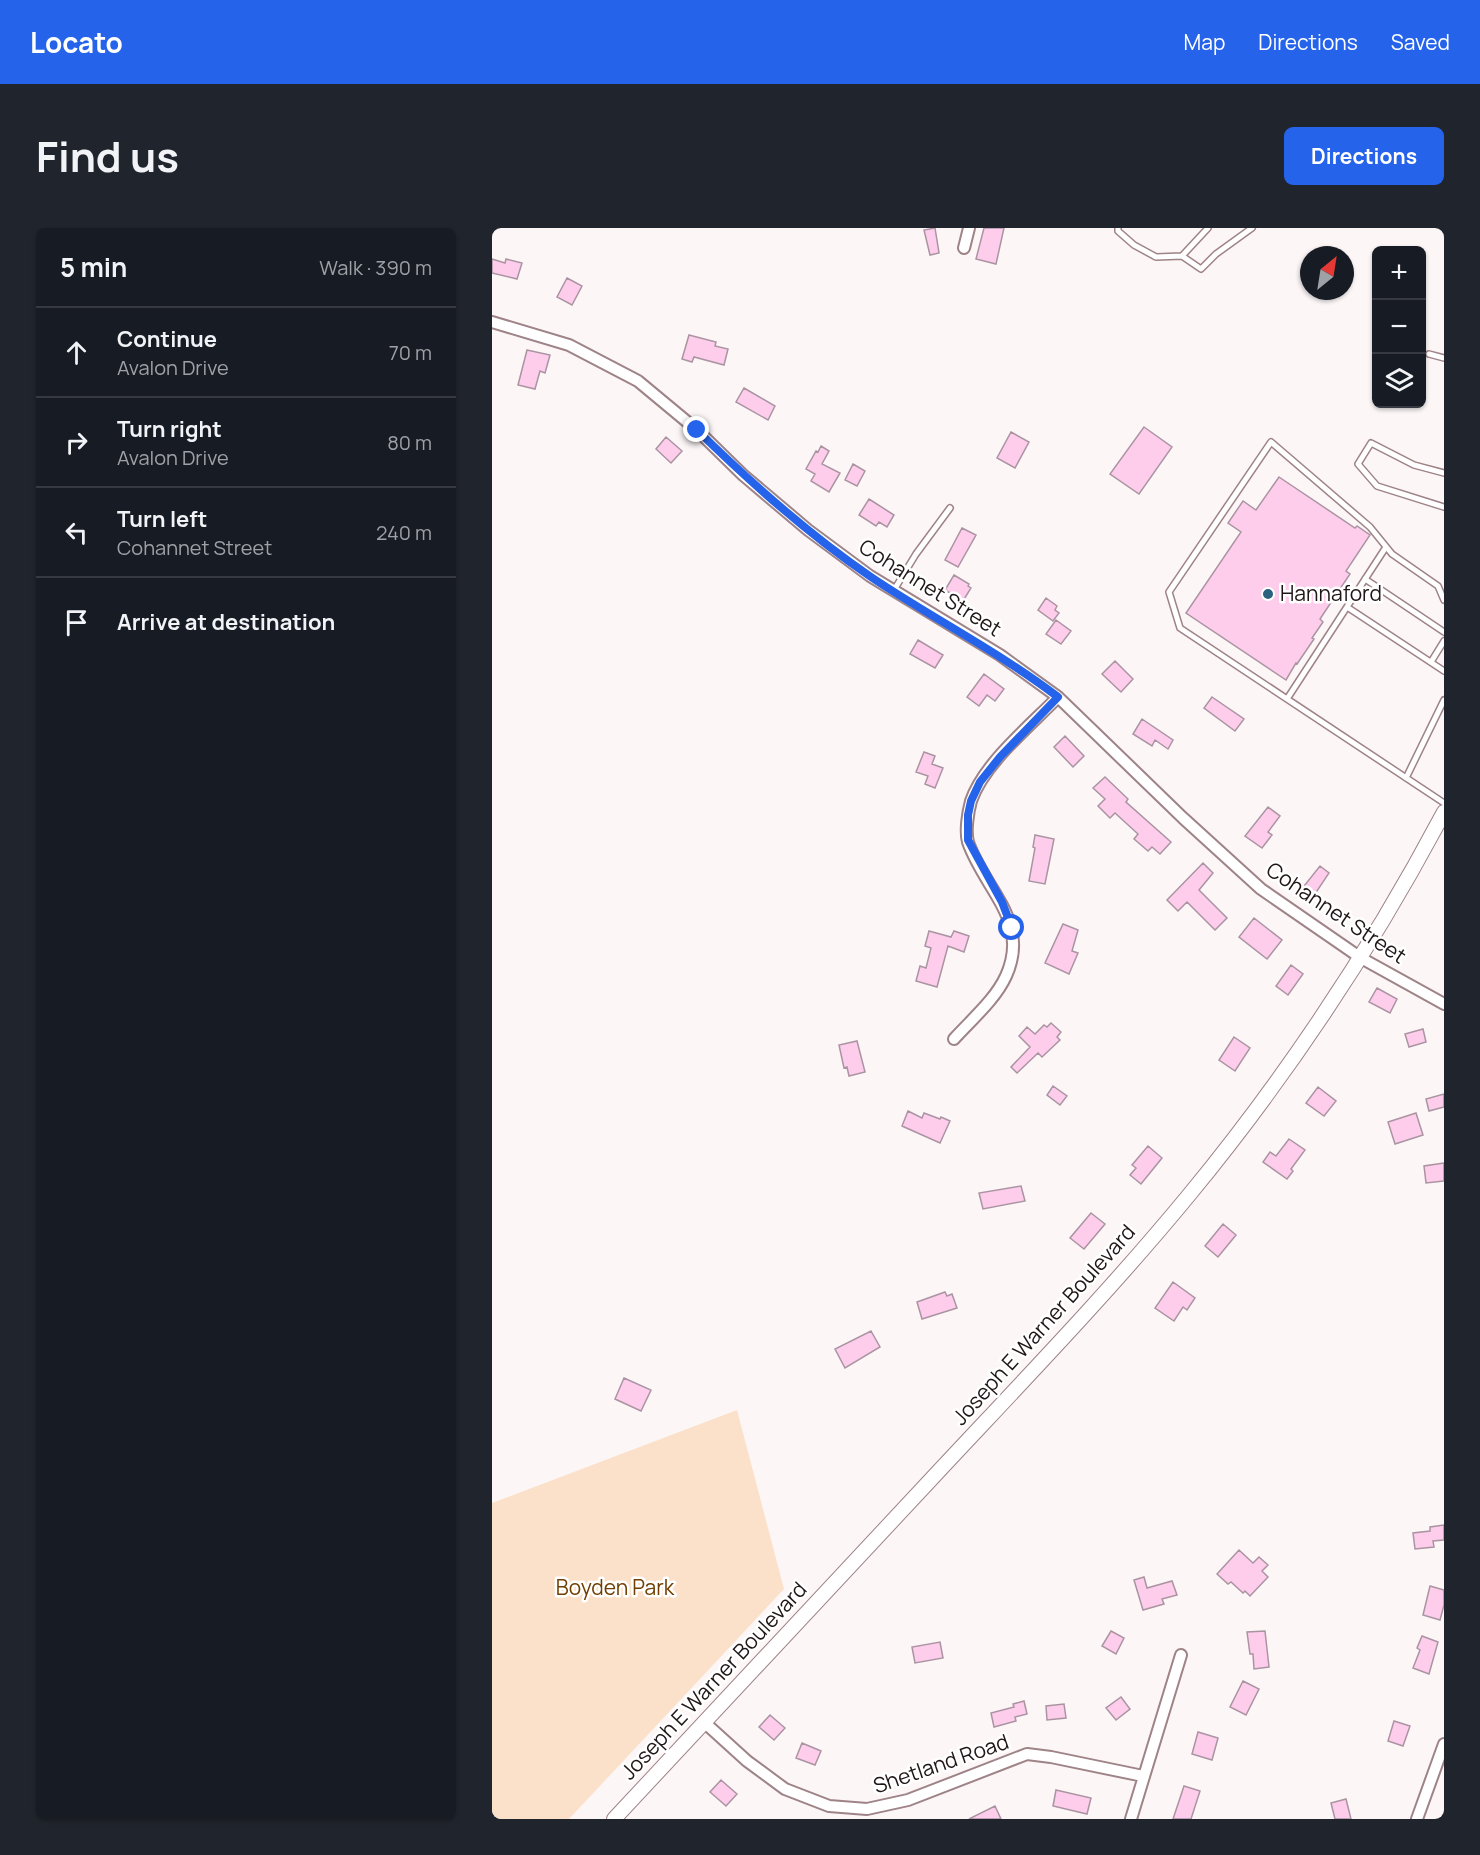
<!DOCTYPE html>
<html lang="en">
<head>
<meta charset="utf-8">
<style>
	body { margin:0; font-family:Manrope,sans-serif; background:#20242c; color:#f1f3f6 }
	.controls { position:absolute; right:18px; top:18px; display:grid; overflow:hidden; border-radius:9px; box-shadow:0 2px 4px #0004 }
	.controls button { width:54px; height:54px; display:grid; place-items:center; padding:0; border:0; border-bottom:2px solid #363941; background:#171b24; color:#f1f3f6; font:30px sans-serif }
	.compass { position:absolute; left:808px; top:18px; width:54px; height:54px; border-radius:50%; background:#171b24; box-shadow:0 2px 4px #0004; rotate:30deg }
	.stop { position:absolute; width:18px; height:18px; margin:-14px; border:4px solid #2563eb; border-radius:50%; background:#fff }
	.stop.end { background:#2563eb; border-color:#fff; box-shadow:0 2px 6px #0008 }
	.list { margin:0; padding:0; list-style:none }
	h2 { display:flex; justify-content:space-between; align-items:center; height:78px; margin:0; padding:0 24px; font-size:26px }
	h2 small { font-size:20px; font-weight:400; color:#9ea1a6 }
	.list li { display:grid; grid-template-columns:39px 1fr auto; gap:18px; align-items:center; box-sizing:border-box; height:90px; padding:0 24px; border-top:2px solid #363941 }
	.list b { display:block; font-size:22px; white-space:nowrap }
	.list p { margin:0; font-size:20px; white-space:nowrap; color:#9ea1a6 }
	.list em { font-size:20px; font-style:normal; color:#9ea1a6 }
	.icon { flex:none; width:33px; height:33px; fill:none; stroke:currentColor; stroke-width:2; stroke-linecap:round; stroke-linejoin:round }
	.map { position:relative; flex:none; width:952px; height:1591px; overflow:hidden; border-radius:9px }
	header { display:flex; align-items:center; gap:36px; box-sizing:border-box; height:84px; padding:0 30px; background:#2563eb; color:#fff }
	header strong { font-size:28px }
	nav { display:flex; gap:33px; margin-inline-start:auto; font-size:21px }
	.intro { display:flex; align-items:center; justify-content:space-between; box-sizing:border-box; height:144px; padding:0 36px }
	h1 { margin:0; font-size:42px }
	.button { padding:15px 27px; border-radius:9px; background:#2563eb; color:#fff; font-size:21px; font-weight:700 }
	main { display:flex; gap:36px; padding:0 36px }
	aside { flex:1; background:#171b24; border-radius:9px; box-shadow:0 2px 4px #0004 }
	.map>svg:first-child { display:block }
</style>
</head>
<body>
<header>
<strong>Locato</strong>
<nav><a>Map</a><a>Directions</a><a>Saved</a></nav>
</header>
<div class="intro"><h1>Find us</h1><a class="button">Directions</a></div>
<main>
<aside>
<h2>5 min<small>Walk · 390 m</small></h2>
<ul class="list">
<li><svg class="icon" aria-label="ahead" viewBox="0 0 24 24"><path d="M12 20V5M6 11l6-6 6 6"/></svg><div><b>Continue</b><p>Avalon Drive</p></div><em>70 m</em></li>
<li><svg class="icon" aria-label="right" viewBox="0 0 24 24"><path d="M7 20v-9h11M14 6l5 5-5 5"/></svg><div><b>Turn right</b><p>Avalon Drive</p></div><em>80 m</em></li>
<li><svg class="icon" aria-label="left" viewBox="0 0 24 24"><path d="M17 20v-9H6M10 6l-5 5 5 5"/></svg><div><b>Turn left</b><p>Cohannet Street</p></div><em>240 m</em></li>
<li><svg class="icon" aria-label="arrive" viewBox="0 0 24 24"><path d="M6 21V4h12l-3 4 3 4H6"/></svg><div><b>Arrive at destination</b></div></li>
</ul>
</aside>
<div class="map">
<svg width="952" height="1591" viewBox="0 0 952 1591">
	<rect width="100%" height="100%" fill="#fcf6f7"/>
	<path fill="#fbe1ca" d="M245,1182L292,1361L77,1591H0V1275Z"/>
	<path fill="#fdcdeb" stroke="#ab94a2" stroke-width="1.5" d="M443,0L447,25L438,27L432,2Z
		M492,0H512L504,36L484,31Z
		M0,31L13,35L14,31L30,35L25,51L0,45Z
		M75,50L90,58L80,77L65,69Z
		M197,107L224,114L223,118L236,121L232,137L202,129L200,134L190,131Z
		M35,122L58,127L53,145L48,143L43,161L26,157Z
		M252,160L283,178L276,192L244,174Z
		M652,199L680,219L647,266L618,246Z
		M519,204L537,214L523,240L505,230Z
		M174,209L190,223L179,235L164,221Z
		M329,218L337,223L330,236L348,245L337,264L319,253L323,246L314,241L324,223L326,224Z
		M361,236L373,243L365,258L353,252Z
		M787,249L863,300L865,298L878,307L854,343L858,346L828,391L831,394L820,410L822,411L805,436L804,435L794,452L694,385L749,304L736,295L751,273L764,282Z
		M377,271L402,287L395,299L387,294L384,298L367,287Z
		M470,300L484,307L466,339L453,332Z
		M462,347L477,356L476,358L479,360L471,373L453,362Z
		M554,370L565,378L563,382L567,385L561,393L546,382Z
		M564,392L579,403L569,416L554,406Z
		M426,412L451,427L443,440L418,426Z
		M623,433L641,451L629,464L610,446Z
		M492,446L512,461L503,473L495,467L487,478L475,469Z
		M720,469L752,491L743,503L712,480Z
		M650,491L681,512L676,521L663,512L660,518L641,506Z
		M573,508L592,528L581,539L562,519Z
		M432,524L443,528L440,536L451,540L443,560L433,556L436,548L424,544Z
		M613,549L636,571L634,574L679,614L668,626L660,619L656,623L642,611L646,606L623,585L618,590L606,578L613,571L601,560Z
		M776,579L788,588L776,604L780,607L770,620L753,608Z
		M543,607L562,611L553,656L537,653L543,620L541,619Z
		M711,635L721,645L707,662L735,690L723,702L695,674L686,683L675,672Z
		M828,638L837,645L823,666L812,658Z
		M762,690L790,712L775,731L747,709Z
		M571,696L586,702L580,723L586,725L577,746L553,735Z
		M437,703L459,709L462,703L477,708L472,724L456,718L445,759L424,753L428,738L434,740L439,720L433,718Z
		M799,737L811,746L796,767L784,758Z
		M885,760L905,771L898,785L877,774Z
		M559,795L569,804L565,809L568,812L550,829L546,825L525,845L519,839L538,819L527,808L535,799L543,806L552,797L555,799Z
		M931,801L934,814L917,819L913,806Z
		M742,809L758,820L743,843L727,832Z
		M365,813L373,844L357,848L355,839L352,840L347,817Z
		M561,858L575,868L568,877L555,867Z
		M826,859L844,873L832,888L814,875Z
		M952,866V879L937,883L934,871Z
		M416,883L430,890L432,885L448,891L449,889L458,893L448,915L410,898Z
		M924,885L931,907L903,916L896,894Z
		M797,911L813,922L799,941L801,943L795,951L771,934L778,924L784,928Z
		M656,918L670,930L649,956L638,947L644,940L640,937Z
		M952,935V953L934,955L932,938Z
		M529,958L533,973L491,981L487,965Z
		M599,985L613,996L592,1021L578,1010Z
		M731,996L744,1007L726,1029L713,1018Z
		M681,1054L703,1070L695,1082L691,1079L682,1093L663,1080Z
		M453,1064L455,1068L460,1066L465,1080L430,1091L425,1074Z
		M379,1103L388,1119L353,1140L343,1121Z
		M132,1150L159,1162L149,1183L123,1171Z
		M952,1297V1312L941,1313L942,1319L923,1321L921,1305L938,1303V1299Z
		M747,1322L761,1335L767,1329L776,1337L770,1343L776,1349L758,1368L753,1363L751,1365L739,1354L736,1356L725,1346Z
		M652,1349L655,1360L680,1353L685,1367L670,1371L672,1376L651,1382L642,1352Z
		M938,1358L952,1362V1377L948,1392L931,1387Z
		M619,1403L632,1410L624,1426L610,1418Z
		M773,1403L777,1439L762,1441L761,1426H758L755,1404Z
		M930,1408L946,1414L937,1446L921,1440L928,1422L925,1420Z
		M448,1414L451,1430L423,1435L420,1419Z
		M751,1453L767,1461L754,1487L738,1479Z
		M629,1469L638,1481L624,1492L614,1480Z
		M532,1473L535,1486L523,1489L524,1493L502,1499L499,1485L522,1479L521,1476Z
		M572,1476L574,1490L555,1492L554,1478Z
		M278,1487L293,1500L282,1512L267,1499Z
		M902,1493L918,1498L911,1518L896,1513Z
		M706,1504L726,1510L720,1532L700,1526Z
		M310,1515L329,1523L323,1537L304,1530Z
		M229,1552L245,1566L234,1578L218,1564Z
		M692,1558L708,1563L699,1591H681Z
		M564,1562L599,1570L595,1586L561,1578Z
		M854,1571L859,1591H843L839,1575Z
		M503,1578L509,1591H477Z"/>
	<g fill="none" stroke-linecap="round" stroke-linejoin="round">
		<defs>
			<path id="lane" d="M626,0V3L642,17L664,29L690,28L709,41L724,26L760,0
				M690,28L716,0
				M937,126L952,130
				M952,245L922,237L879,215L866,236L885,258L952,279
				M873,351L952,404
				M402,362L424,326L458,280
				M952,372L946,358L900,326L878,299L779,214L677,364L688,400L952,575
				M855,379L952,443
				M939,434L952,413
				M795,471L894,319
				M914,550L952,472"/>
			<path id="street" d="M472,20L477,0
				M0,94L77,117L146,153L205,202L251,247L316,302L378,348L508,427L566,469L691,590L769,661L869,730L952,776
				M462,811C479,792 503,772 514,748C539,693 492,661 476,614C473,603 476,584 479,573C492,535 538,498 566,469
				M212,1494L255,1533L293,1561L337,1578L375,1581L416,1572L535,1526L559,1529L651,1548
				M639,1591L689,1427
				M925,1591L952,1516"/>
			<path id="secondary" d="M122,1591C230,1475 338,1360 445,1245C531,1153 618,1063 697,967C795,848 880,720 952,584"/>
		</defs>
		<use href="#lane" stroke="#9e8387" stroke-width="8"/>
		<use href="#street" stroke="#9e8387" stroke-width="14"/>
		<use href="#secondary" stroke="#9e8387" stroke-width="16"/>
		<use href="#lane" stroke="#fff" stroke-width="5"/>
		<use href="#street" stroke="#fff" stroke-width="10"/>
		<use href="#secondary" stroke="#fff" stroke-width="14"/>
	</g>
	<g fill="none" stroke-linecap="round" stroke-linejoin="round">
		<path stroke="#2563eb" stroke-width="8" d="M205,202C259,255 316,306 379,349C440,390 507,424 566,469L508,529L488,554L479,573L476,587V612L510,674L520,700"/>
	</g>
	<circle fill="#2b627d" stroke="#fff" stroke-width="2" cx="776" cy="366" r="6"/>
	<g text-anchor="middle" stroke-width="5" stroke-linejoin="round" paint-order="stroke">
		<g font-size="21" fill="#201618" stroke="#fff">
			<text transform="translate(438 360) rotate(32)" y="7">Cohannet Street</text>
			<text transform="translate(844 685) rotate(34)" y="7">Cohannet Street</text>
			<text transform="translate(552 1097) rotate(-48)" y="7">Joseph E Warner Boulevard</text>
			<text transform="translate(222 1453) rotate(-47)" y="7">Joseph E Warner Boulevard</text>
			<text transform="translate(449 1536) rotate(-19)" y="7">Shetland Road</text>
		</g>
		<g font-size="21" fill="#201618" stroke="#fff" text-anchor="start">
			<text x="788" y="373">Hannaford</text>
		</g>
		<g font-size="21" fill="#703e00" stroke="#fff">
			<text x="123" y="1367">Boyden Park</text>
		</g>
	</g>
</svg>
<div class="controls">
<button>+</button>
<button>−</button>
<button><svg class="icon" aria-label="layers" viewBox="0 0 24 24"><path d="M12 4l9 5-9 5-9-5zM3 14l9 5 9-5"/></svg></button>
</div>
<svg class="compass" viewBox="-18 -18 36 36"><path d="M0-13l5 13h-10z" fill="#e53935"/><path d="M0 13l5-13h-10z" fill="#9ea1a6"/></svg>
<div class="stop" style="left:520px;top:700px"></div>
<div class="stop end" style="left:205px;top:202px"></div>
</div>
</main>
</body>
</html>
